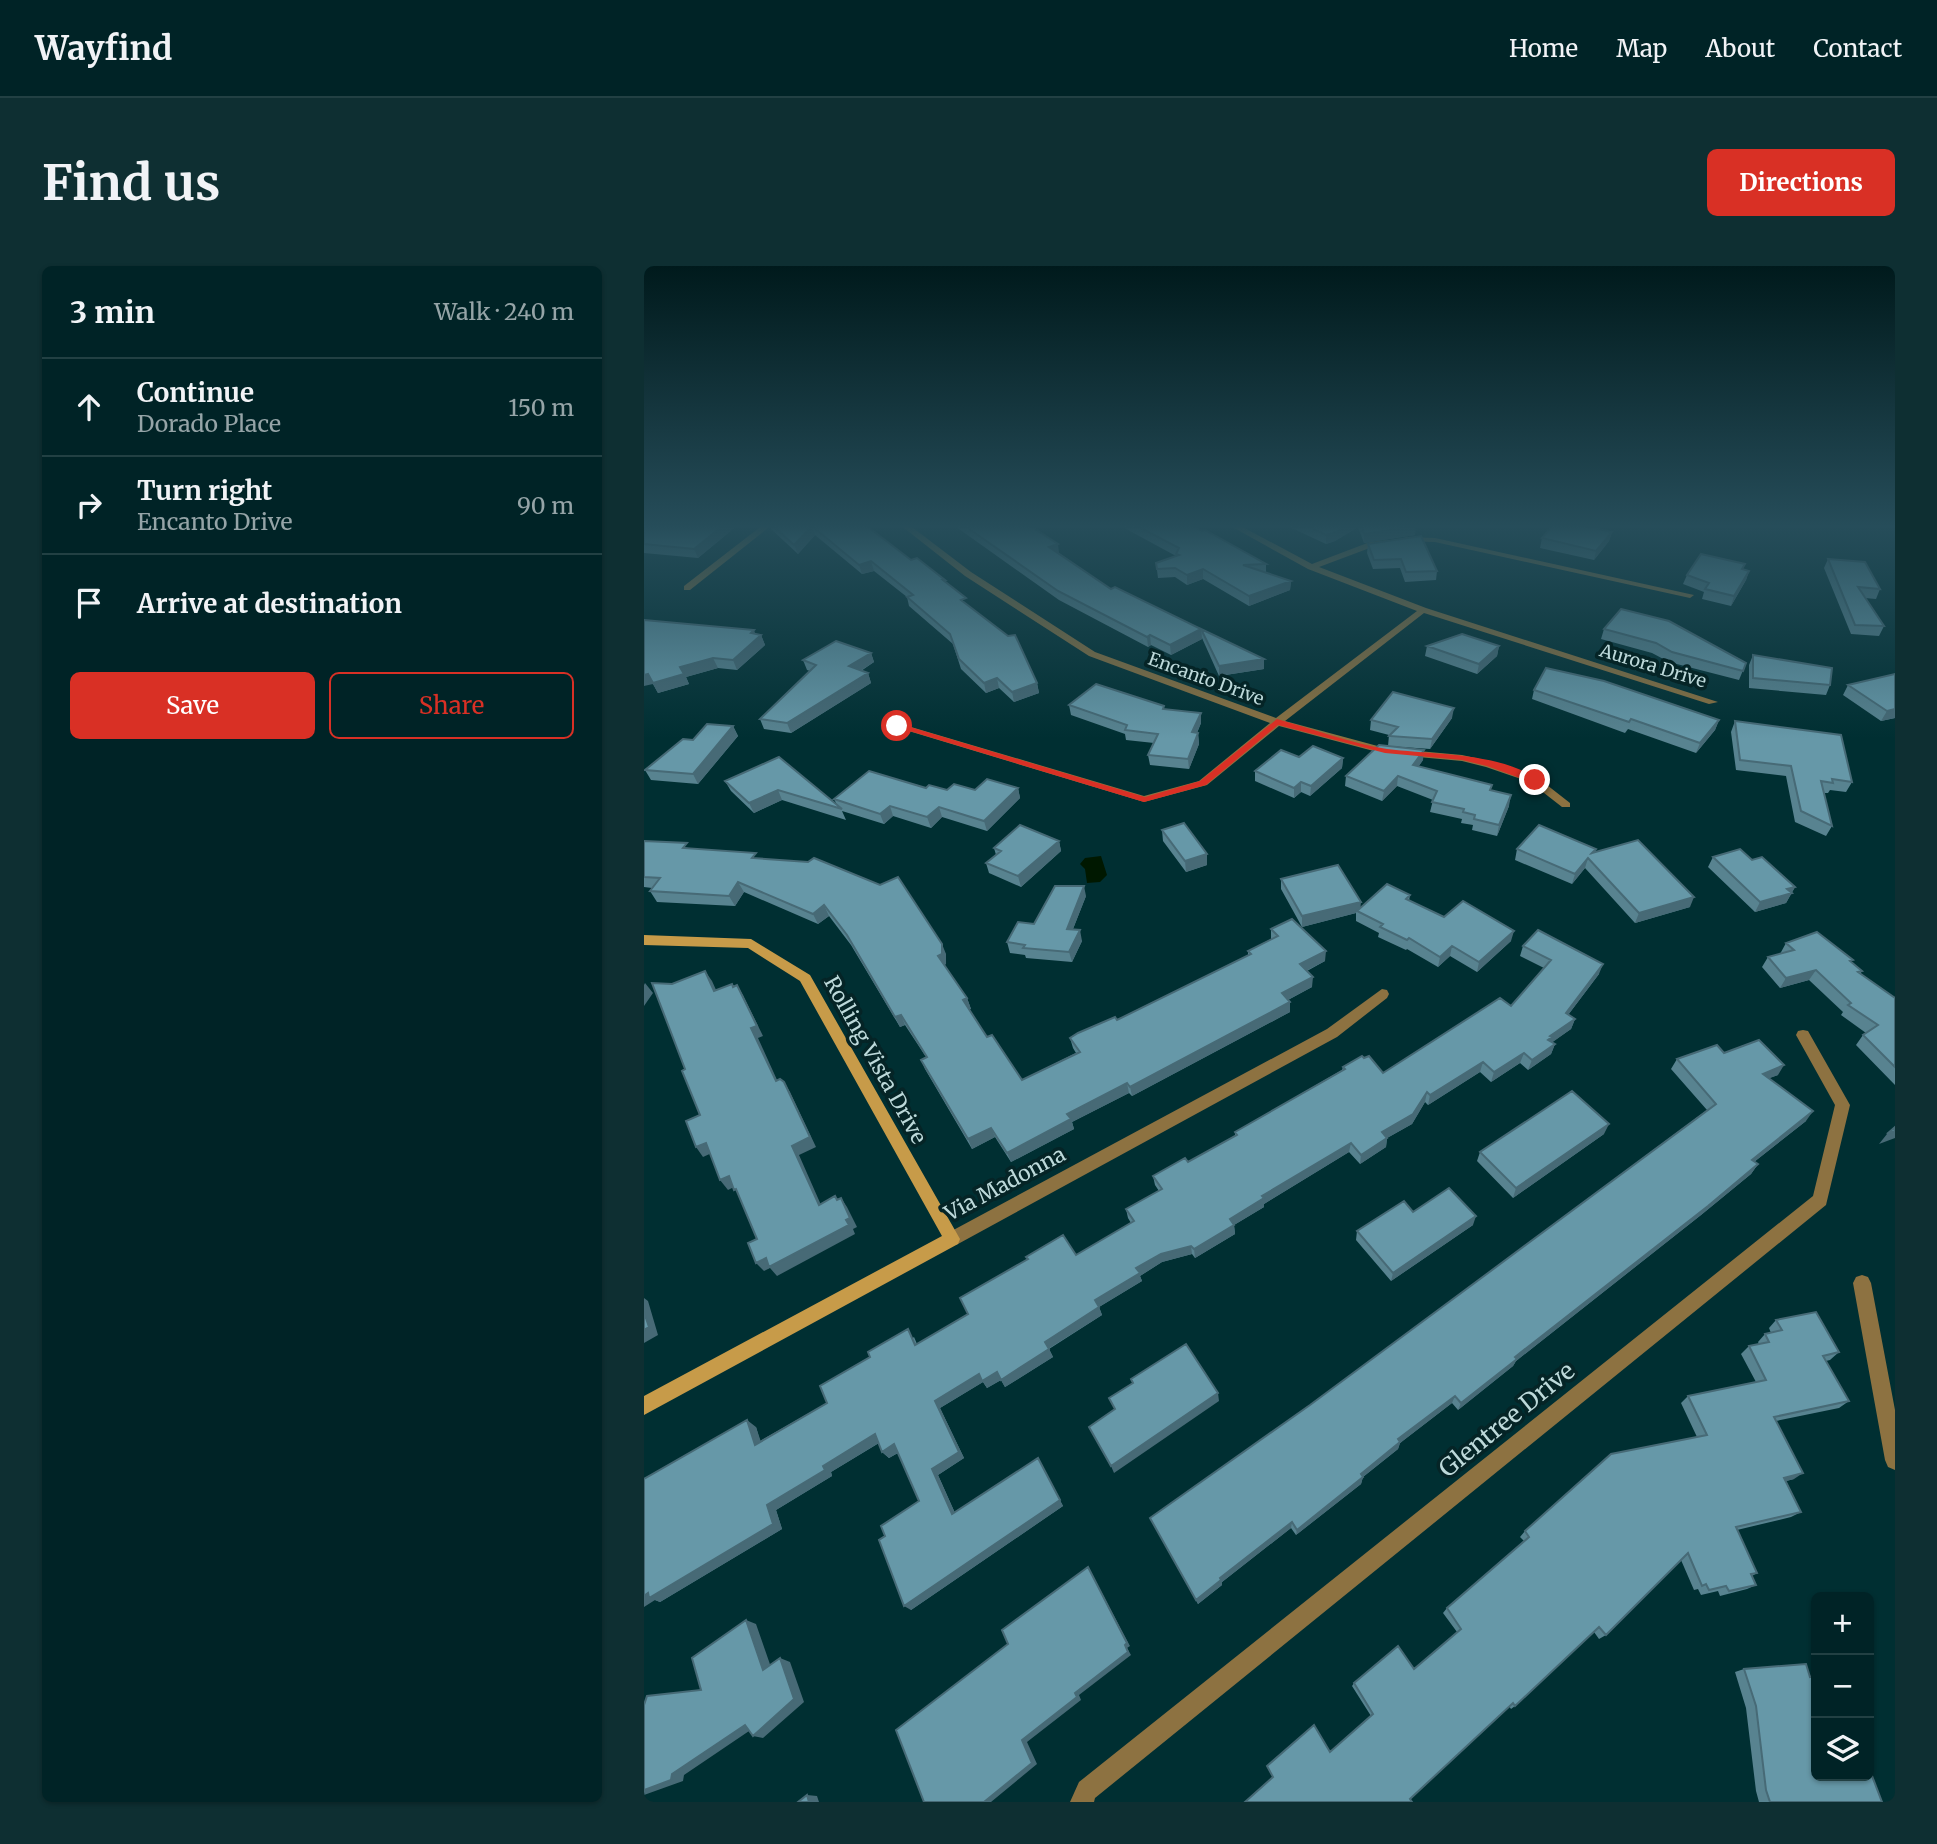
<!DOCTYPE html>
<html lang="en">
<head>
<meta charset="utf-8">
<style>
	body { margin:0; font-family:Merriweather,serif; background:#0e2f32; color:#f1f3f6 }
	.controls { position:absolute; right:21px; bottom:21px; display:grid; overflow:hidden; border-radius:10px; box-shadow:0 2px 5px #0004 }
	.controls button { width:63px; height:63px; display:grid; place-items:center; padding:0; border:0; border-bottom:2px solid #224043; background:#002326; color:#f1f3f6; font:35px sans-serif }
	.stop { position:absolute; width:21px; height:21px; margin:-16px; border:5px solid #d93025; border-radius:50%; background:#fff }
	.stop.end { background:#d93025; border-color:#fff; box-shadow:0 2px 7px #0008 }
	.list { margin:0; padding:0; list-style:none }
	h2 { display:flex; justify-content:space-between; align-items:center; height:91px; margin:0; padding:0 28px; font-size:30px }
	h2 small { font-size:23px; font-weight:400; color:#95a4a7 }
	.list li { display:grid; grid-template-columns:46px 1fr auto; gap:21px; align-items:center; box-sizing:border-box; height:98px; padding:0 28px; border-top:2px solid #224043 }
	.list b { display:block; font-size:26px; white-space:nowrap }
	.list p { margin:0; font-size:23px; white-space:nowrap; color:#95a4a7 }
	.list em { font-size:23px; font-style:normal; color:#95a4a7 }
	.actions { display:flex; gap:14px; padding:21px 28px }
	.actions a { flex:1; padding:16px 0; border:2px solid #d93025; border-radius:10px; text-align:center; font-size:24px; color:#d93025 }
	.actions .main { background:#d93025; color:#fff }
	.icon { flex:none; width:38px; height:38px; fill:none; stroke:currentColor; stroke-width:2; stroke-linecap:round; stroke-linejoin:round }
	.map { position:relative; flex:none; width:1251px; height:1536px; overflow:hidden; border-radius:10px }
	header { display:flex; align-items:center; gap:42px; box-sizing:border-box; height:98px; padding:0 35px; background:#002326; border-bottom:2px solid #224043 }
	header strong { font-size:33px }
	nav { display:flex; gap:38px; margin-inline-start:auto; font-size:24px }
	.intro { display:flex; align-items:center; justify-content:space-between; box-sizing:border-box; height:168px; padding:0 42px }
	h1 { margin:0; font-size:49px }
	.button { padding:18px 32px; border-radius:10px; background:#d93025; color:#fff; font-size:24px; font-weight:700 }
	main { display:flex; gap:42px; padding:0 42px }
	aside { flex:1; background:#002326; border-radius:10px; box-shadow:0 2px 5px #0004 }
	.map>svg:first-child { display:block }
</style>
</head>
<body>
<header>
<strong>Wayfind</strong>
<nav><a>Home</a><a>Map</a><a>About</a><a>Contact</a></nav>
</header>
<div class="intro"><h1>Find us</h1><a class="button">Directions</a></div>
<main>
<aside>
<h2>3 min<small>Walk · 240 m</small></h2>
<ul class="list">
<li><svg class="icon" aria-label="ahead" viewBox="0 0 24 24"><path d="M12 20V5M6 11l6-6 6 6"/></svg><div><b>Continue</b><p>Dorado Place</p></div><em>150 m</em></li>
<li><svg class="icon" aria-label="right" viewBox="0 0 24 24"><path d="M7 20v-9h11M14 6l5 5-5 5"/></svg><div><b>Turn right</b><p>Encanto Drive</p></div><em>90 m</em></li>
<li><svg class="icon" aria-label="arrive" viewBox="0 0 24 24"><path d="M6 21V4h12l-3 4 3 4H6"/></svg><div><b>Arrive at destination</b></div></li>
</ul>
<div class="actions"><a class="main">Save</a><a>Share</a></div>
</aside>
<div class="map">
<svg width="1251" height="1536" viewBox="0 0 1251 1536">
	<rect width="100%" height="100%" fill="#002f32"/>
	<path fill="#001800" d="M457,590L463,609L456,616L443,617L441,603L436,598L441,592Z"/>
	<g fill="none" stroke-linecap="round" stroke-linejoin="round">
		<path fill="#8d7241" fill-rule="evenodd" d="M120,258H129L46,324H40V320Z
			M255,258H264L327,306L451,386L632,452L773,345L664,303L583,258H593L668,298L726,276L745,274V278L731,280L675,301L782,342L1074,436L1065,438L780,347L641,455L741,482L818,489L849,496L894,512L926,537V541H918L886,516L842,501L818,495L741,488L635,460L563,519L500,536L248,460L257,458L500,530L555,515L626,457L445,390L321,310Z
			M762,271L791,272L1050,329L1046,332L791,276L759,275L758,273Z
			M738,723L743,724L745,728L743,732L693,771L314,978L308,980L302,978L300,973L302,968L683,763Z
			M1159,764L1164,765L1206,839L1182,939L451,1532L450,1536H426L435,1516L1169,930L1191,839L1152,769L1154,765Z
			M1218,1009L1224,1011L1227,1017L1251,1144V1204L1244,1201L1241,1194L1209,1017L1212,1011Z"/>
		<path fill="#c79b49" fill-rule="evenodd" d="M0,669L107,673L166,709L316,973L314,978L0,1149V1130L298,970L156,715L104,682L0,679Z"/>
	</g>
	<path fill="#588390" d="M0,258H95L54,292L0,287Z
		M125,258H220L267,294L301,314L302,317L324,340L393,417L395,427L370,436L355,422L342,427L317,403L309,378L265,340L263,331L230,305L218,308L171,269L154,288L127,263Z
		M308,258H384L415,287L467,323L557,363L558,373L527,389L507,379L504,381L415,334Z
		M473,258H545L622,298V307L647,315L646,324L605,340L559,313L543,319L531,311L514,312L512,297L532,290Z
		M639,258H771V269L720,277L714,261L691,275L682,278Z
		M968,266L965,275L950,294L896,282L898,272Z
		M724,278L793,305L792,314L761,316L756,302L729,303L723,287Z
		M1184,293L1236,323L1232,333L1221,332L1240,360L1235,370L1207,368L1180,302Z
		M1099,304L1105,305L1102,314L1087,340L1058,333L1060,326L1039,318L1043,309Z
		M557,363L620,403L575,410L558,372Z
		M960,363L1102,397L1095,414L1025,396L1008,387L957,373Z
		M111,368L117,369L121,379L93,404L74,402L42,411L45,418L14,427L9,418Z
		M783,380H855L853,390L833,408L781,390Z
		M227,387L230,396L217,405L224,407L227,417L147,467L120,463L116,453L166,405L163,404L159,394Z
		M1109,389L1186,419L1182,429L1105,422V399Z
		M1251,408V452L1237,455L1199,429L1204,419Z
		M890,424L1075,454L1071,464L1052,487L984,463L981,467L888,433Z
		M425,439L520,440V443L557,447V457L553,467H554L555,478L545,503L506,499L504,489L510,477L482,474L481,468L427,449Z
		M808,452L786,483L744,480L745,469L726,464L727,454Z
		M1091,455L1208,516L1202,526L1186,524L1184,527H1180L1188,560L1182,570L1151,556L1142,510L1092,504L1087,466Z
		M89,460L94,470L54,518L7,514L1,504L49,474Z
		M135,491L193,539L190,533L282,522L303,524L374,522L376,532L343,565L298,551L287,562L249,550L240,558L198,545L202,554L138,534L110,547L87,525L81,515Z
		M655,491L699,492L698,502L666,530L657,526L650,532L611,515V505Z
		M779,494L774,501L847,525L865,540L853,570L828,564L829,559L817,557L818,553L786,546L789,534L753,520L738,535L701,520L702,510Z
		M518,564L563,588V599L542,606L519,575Z
		M0,575L115,593L302,688V698L300,699L323,732L327,743H325L343,771L378,814L432,787L429,782L426,772L473,754L604,690V685L627,673V663L681,695L663,705L668,721L644,734L646,736V746L488,830L485,827L428,856L430,863L367,896L351,871L328,883L281,803L277,794L282,791L261,759L256,761L207,679L185,650L174,658L100,626L91,640L13,636L6,625L8,622L0,621Z
		M415,575L417,585L377,621L345,607L342,597L352,589L350,582Z
		M873,583L951,586L1046,641L991,657L941,602L928,618L871,594Z
		M1069,591L1108,594L1151,621L1142,637L1111,646L1064,601Z
		M637,613L717,641L766,629L765,635L800,651L867,675L833,706L806,690L794,701L763,683L762,684L734,671L735,667L712,655V647L658,661L637,623Z
		M442,630L429,663L438,675L428,696L382,692L381,689L366,687L363,676Z
		M1142,677L1209,694L1207,696L1218,705L1216,708L1251,732V819L1212,779L1219,769L1222,767L1197,749L1199,746L1165,714L1136,722L1118,701L1124,691L1136,688Z
		M879,680L955,708L924,749L931,753L927,763L908,776L911,778L907,788L884,804L876,797L847,816L836,806L784,839L781,836L768,858L743,872L742,881L716,898L705,886L620,938V941L590,959L591,968L551,992L548,988L518,996L496,1010L498,1015L455,1041L458,1049L405,1083L409,1091L361,1121L357,1114L343,1122L339,1116L296,1142L320,1192L294,1209L311,1247L394,1192L419,1240L267,1344L241,1270L275,1235L254,1187L245,1192L238,1186L235,1177L187,1206L188,1210L132,1244L138,1263L16,1336L11,1334L112,1161L116,1175L183,1137L270,1071L273,1078L432,989L487,957L484,952L482,943L515,925L511,919L509,910L544,896L591,870V866L698,804L699,801L739,807L867,740L900,702L876,690Z
		M1080,787L1134,809L1125,812L1162,855L1110,896L1114,898L1107,908L1057,949L872,1095L869,1100L814,1144L808,1137L756,1177L754,1183L719,1211L717,1218L652,1269L647,1262L578,1316V1319L554,1338L506,1252L666,1139L1063,844L1027,803L1033,793Z
		M960,868L869,932L833,895L836,886Z
		M769,946L829,959L747,1015L712,974L713,965Z
		M1132,1054L1195,1086L1186,1094L1182,1095L1205,1135L1195,1142L1132,1155L1150,1213L1142,1215L1157,1246L1147,1251L1093,1264L1113,1307L1108,1310L1112,1319L1103,1323L1076,1330L1074,1325L1057,1329L1054,1323L1050,1324L1037,1294L962,1369L955,1373L950,1366L871,1440L867,1443L865,1440L629,1511L623,1500L686,1486L727,1450L708,1420L710,1417L770,1403L813,1366L799,1347L803,1342L880,1275L876,1271L881,1265L1053,1171L1037,1137L1044,1130L1112,1116L1097,1088L1105,1080L1115,1078L1114,1076L1121,1068L1127,1067L1125,1062Z
		M1100,1403L1172,1510L1238,1536H1115L1112,1525L1102,1442L1091,1406Z"/>
	<path fill="#476a76" d="M81,258H95L54,292L50,283Z
		M704,258H714V261L691,275L682,278V269Z
		M168,260L171,269L154,288L150,279Z
		M772,260L771,269L720,277V268Z
		M968,266L965,275L950,294L952,285Z
		M414,278L415,287L405,281Z
		M227,295L230,305L218,308L215,299Z
		M559,303V313L543,319V309Z
		M1105,305L1102,314L1087,340L1090,330Z
		M647,315L646,324L605,340V330Z
		M557,363L558,373L527,389L526,379Z
		M110,364L113,373L117,369L121,379L93,404L89,394Z
		M506,369L507,379L504,381L503,371Z
		M855,380L853,390L833,408L835,398Z
		M227,387L230,396L208,410L205,400Z
		M69,392L74,402L42,411L45,418L14,427L9,418L0,420V409L36,401Z
		M620,393V403L575,410V400Z
		M224,407L227,417L147,467L143,457Z
		M353,412L355,422L342,427L340,417Z
		M393,417L395,427L370,436L368,426Z
		M810,442L808,452L786,483L788,473Z
		M1251,443V452L1237,455L1243,445Z
		M557,447V457L549,476L548,466Z
		M1075,454L1071,464L1052,487L1056,477Z
		M89,460L94,470L54,518L49,508Z
		M554,467L555,478L545,503L544,493Z
		M780,484L779,494L768,510L769,499Z
		M699,492L698,502L666,530L667,520Z
		M754,510L753,520L738,535L740,525Z
		M657,516V526L650,532V522Z
		M374,522L376,532L343,565L340,555Z
		M134,524L138,534L110,547L105,537Z
		M867,529L865,540L853,570L855,559Z
		M246,540L249,550L240,558L236,548Z
		M295,541L298,551L287,562L283,551Z
		M415,575L417,585L377,621L374,610Z
		M563,588V599L542,606L541,595Z
		M944,592L941,602L928,618L931,608Z
		M94,616L100,626L91,640L85,630Z
		M440,620L442,630L425,673L423,663Z
		M1151,621L1142,637L1111,646L1116,636L1143,623Z
		M1050,631L1046,641L991,657L995,647Z
		M717,636L716,646L713,645L712,647L658,661V650Z
		M180,639L185,650L174,658L169,648Z
		M436,664L438,675L428,696L425,686Z
		M870,665L867,675L833,706L835,696Z
		M298,678L302,688V698L298,700L294,690Z
		M808,680L806,690L794,701L796,691Z
		M682,685L681,695L656,708V698Z
		M959,698L955,708L918,757L922,747Z
		M1172,704L1165,714L1136,722L1142,712Z
		M61,705L68,715L77,735L70,725Z
		M669,711L668,721L638,737V727Z
		M1,717L9,727L0,740V719Z
		M93,719L99,729L119,770L114,772L138,825L132,815L107,762Z
		M323,732L327,743L323,744L319,734Z
		M646,736V746L488,830L486,821Z
		M257,749L261,759L256,761L251,751Z
		M931,753L927,763L906,778L901,783L906,770Z
		M911,778L907,788L884,804L888,794Z
		M880,787L876,797L847,816L850,806Z
		M839,796L836,806L784,839L786,829Z
		M1140,799L1134,809L1113,817L1119,808Z
		M140,816L146,826L172,881L155,889L181,948L175,939L148,880Z
		M483,817L485,827L428,856L430,863L367,896L363,887L423,848Z
		M783,826L781,836L768,858L736,876L738,866Z
		M1169,845L1162,855L1101,903L1108,894Z
		M965,858L960,868L869,932L872,922Z
		M347,862L351,871L328,883L324,873Z
		M1251,865V872L1235,878L1243,868Z
		M743,872L742,881L716,898L717,889Z
		M62,877L70,886L59,891L52,881Z
		M707,877L705,886L620,938V941L590,959L591,968L551,992L550,983L586,953L618,930Z
		M1114,898L1107,908L1057,949L872,1095L869,1100L814,1144L817,1137L871,1091Z
		M85,910L92,920L84,924L76,914Z
		M197,932L203,941L213,961L209,963L211,968L133,1010L126,1002L120,1005L112,997L202,954Z
		M832,950L829,959L747,1015L749,1007Z
		M547,980L548,988L518,996L496,1010L498,1015L455,1041L458,1049L404,1083L401,1076L451,1034L492,1002L517,988Z
		M0,1032L4,1035L14,1069L0,1077Z
		M405,1083L409,1091L361,1121L357,1114L343,1122L339,1116L296,1142L320,1192L294,1209L314,1254L308,1248L288,1203L291,1135L335,1108L353,1106Z
		M574,1127L575,1135L470,1207L467,1200Z
		M811,1130L808,1137L756,1177L754,1183L715,1214L717,1208L754,1173Z
		M103,1154L112,1161L120,1185L111,1179Z
		M231,1168L238,1175L187,1206L188,1210L132,1244L138,1263L16,1336L11,1334L0,1341V1330L123,1239L179,1200Z
		M250,1178L257,1185L245,1192L238,1186Z
		M394,1192L419,1240L267,1344L260,1340Z
		M1159,1207L1150,1213L1131,1218L1140,1212Z
		M719,1211L717,1218L652,1269L653,1264Z
		M648,1256L647,1262L578,1316V1319L554,1338L552,1334L576,1312Z
		M444,1301L486,1380L483,1382L487,1389L435,1429L437,1434L383,1476L393,1498L347,1536H340L378,1474L431,1427Z
		M102,1354L112,1358L129,1407L119,1404Z
		M136,1392L146,1396L160,1436L119,1472L109,1470Z
		M101,1459L111,1461L40,1509L39,1515L0,1529V1524L28,1508Z
		M163,1529L173,1530L175,1536H165Z"/>
	<path fill="#6698a8" stroke="#476a76" stroke-width="2" d="M0,258H81L50,283L0,278Z
		M127,258H220L267,294L273,292L301,314H299L322,332L317,334L364,370L371,369L393,417L368,426L353,412L340,417L315,393L306,368L263,331L269,329L227,295L215,299L168,260L150,279Z
		M318,258H383L414,278L405,281L467,323L471,321L557,363L526,379L506,369L503,371L414,325Z
		M489,258H545L558,265L561,264L622,298L599,299L647,315L605,330L559,303L543,309L531,302L513,303L512,297L535,289L532,288L535,282Z
		M659,258H704L692,266L682,269Z
		M717,258H771L772,260L720,268Z
		M910,258H932L968,266L952,285L898,272Z
		M777,270L793,305L762,306L757,293L730,294L724,278Z
		M1057,288L1101,298L1098,303L1105,305L1090,330L1061,323L1065,317L1043,309Z
		M1184,293L1221,296L1236,323L1214,321L1240,360L1211,359Z
		M977,343L1025,355L1102,397L1099,405L1028,386L1012,377L960,363Z
		M0,354L110,364L107,367L117,369L89,394L69,392L36,401L40,408L9,417L4,408L0,409Z
		M557,363L620,393L575,400Z
		M818,368L855,380L835,398L783,380Z
		M192,375L227,387L205,400L224,407L143,457L116,453L172,399L159,394Z
		M1109,389L1188,402L1186,419L1109,412Z
		M902,402L960,415L1075,454L1056,477L987,453L985,456L890,424Z
		M1251,408V443L1243,445L1204,419Z
		M452,418L520,440L519,443L557,447L548,466L554,467L544,493L504,489L514,468L481,464L483,459L425,439Z
		M749,426L810,442L788,473L745,470L754,461L727,454Z
		M1091,455L1197,469L1208,516L1188,513L1189,517L1177,515L1188,560L1157,545L1147,500L1096,494Z
		M63,458L89,460L49,508L1,504L39,473L49,474Z
		M735,479L780,484L769,499L848,519L846,524L867,529L855,559L830,553L831,549L819,546L820,543L788,536L793,525L754,510L740,525L702,510Z
		M669,480L699,492L667,520L657,516L650,522L611,505L637,484L655,491Z
		M135,491L198,543L134,524L105,537L81,515Z
		M225,505L282,522L285,519L303,524L310,518L331,524L343,513L374,522L340,555L295,541L283,551L246,540L236,548L190,533Z
		M540,557L563,588L541,595L518,564Z
		M376,559L415,575L374,610L342,597L357,585L350,582Z
		M895,559L952,583L948,587L994,574L1050,631L995,647L944,592L931,608L873,583Z
		M0,575L43,577L39,582L112,587L108,592L164,596L170,592L236,619L254,611L298,678V688L294,690L323,732L319,734L343,771L348,769L378,814L436,786L426,772L434,767L471,751L473,754L607,688L604,685L634,670L627,663L648,653L682,685L656,698L669,711L638,727L646,736L486,821L483,817L423,848L427,853L363,887L347,862L324,873L277,794L283,791L257,749L251,751L203,669L180,639L169,648L94,616L85,630L6,625L16,612L0,611Z
		M1096,583L1108,594L1118,591L1151,621L1143,623L1148,627L1116,636L1069,591Z
		M694,599L717,636L658,650L637,613Z
		M743,618L766,629L762,633L800,651L819,635L870,665L835,696L808,680L796,691L765,672L763,674L736,661L739,658L713,645Z
		M411,620H440L423,663L436,664L425,686L379,682L381,679L363,676L374,656L390,658Z
		M894,664L959,698L922,747L931,753L906,770L908,771L904,774L911,778L888,794L880,787L850,806L839,796L786,829L783,826L769,848L738,866L743,872L717,889L707,877L618,930L620,932L586,953L590,959L550,983L547,980L517,988L492,1002L496,1007L451,1034L455,1041L401,1076L405,1083L357,1114L353,1106L338,1115L335,1108L291,1135L315,1186L288,1203L308,1248L394,1192L416,1234L260,1340L235,1274L241,1270L237,1260L275,1235L250,1178L238,1186L231,1168L179,1200L181,1204L123,1239L129,1258L5,1332L4,1327L0,1330V1213L103,1154L111,1179L183,1137L176,1120L226,1091L224,1086L264,1063L271,1079L324,1048L316,1032L384,993L382,991L419,969L432,989L490,955L482,943L518,923L509,910L541,892L544,896L593,869L591,866L701,803L699,801L718,790L720,792L725,790L739,807L856,732L867,740L907,694L879,680Z
		M1173,666L1209,694L1206,695L1218,705L1214,706L1251,732V801L1219,769L1234,759L1204,739L1207,737L1172,704L1142,712L1124,691L1150,684L1142,677Z
		M61,705L70,725L88,718L89,721L93,719L113,760L107,762L132,815L136,813L140,816L166,871L148,880L175,939L191,930L193,934L197,932L206,952L202,954L205,959L125,1001L122,992L112,997L104,977L113,973L92,923L90,924L85,910L76,914L62,877L52,881L42,855L56,849L38,805L41,803L8,717L28,718Z
		M1115,774L1140,799L1119,808L1169,845L1108,894L1114,898L1064,940L871,1091L873,1093L817,1137L811,1130L754,1173L756,1176L717,1208L719,1211L653,1264L648,1256L576,1312L577,1314L552,1334L506,1252L666,1139L1072,838L1033,793L1073,779L1080,787Z
		M928,825L965,858L872,922L836,886Z
		M1251,861V865L1243,868Z
		M805,922L832,950L749,1007L713,965L760,935L769,946Z
		M0,1046L5,1061L0,1064Z
		M1172,1046L1195,1086L1179,1090L1205,1135L1130,1151L1159,1207L1140,1212L1157,1246L1092,1261L1113,1307L1107,1308L1112,1319L1085,1325L1082,1320L1065,1324L1062,1318L1058,1320L1044,1287L962,1369L955,1361L871,1440L869,1437L766,1533L768,1536H601L629,1511L623,1500L670,1459L686,1486L729,1448L710,1417L754,1380L770,1403L817,1363L803,1342L885,1271L881,1265L967,1188L1063,1169L1044,1130L1122,1114L1105,1080L1125,1076L1121,1068L1138,1064L1132,1054Z
		M542,1078L574,1127L467,1200L445,1161L471,1143L465,1132L489,1117L487,1113Z
		M444,1301L483,1377L481,1379L484,1386L431,1427L433,1431L378,1474L388,1497L340,1536H280L252,1464L364,1378L358,1364Z
		M102,1354L119,1404L136,1392L150,1433L109,1470L101,1459L28,1508L27,1514L0,1524V1439L3,1430L57,1424L48,1392Z
		M1162,1398L1166,1411L1171,1410L1172,1415V1510H1225V1502L1238,1536H1126L1122,1524L1112,1440L1100,1403Z
		M163,1529L165,1536H154Z"/>
	<linearGradient id="sky" x2="0" y2="1"><stop stop-color="#001a1c"/><stop offset="0.55" stop-color="#264d5a"/><stop offset="1" stop-color="#264d5a" stop-opacity="0"/></linearGradient>
	<rect width="1251" height="473" fill="url(#sky)"/>
	<path fill="#d93025" d="M633,453C669,463 706,477 743,483C790,489 855,486 895,514L887,516L843,500L818,494L741,487L634,459L562,519L500,536L249,460L256,458L501,531L556,515Z"/>
	<g text-anchor="middle" stroke-width="7" stroke-linejoin="round" paint-order="stroke">
		<g font-size="18" fill="#bdd9da" stroke="#052426">
			<text transform="translate(1009 400) rotate(17)" y="6">Aurora Drive</text>
			<text transform="translate(562 413) rotate(20)" y="6">Encanto Drive</text>
		</g>
		<g font-size="21" fill="#bdd9da" stroke="#052426">
			<text transform="translate(231 794) rotate(61)" y="7">Rolling Vista Drive</text>
			<text transform="translate(361 918) rotate(-28)" y="7">Via Madonna</text>
		</g>
		<g font-size="24" fill="#bdd9da" stroke="#052426">
			<text transform="translate(863 1154) rotate(-39)" y="8">Glentree Drive</text>
		</g>
	</g>
</svg>
<div class="controls">
<button>+</button>
<button>−</button>
<button><svg class="icon" aria-label="layers" viewBox="0 0 24 24"><path d="M12 4l9 5-9 5-9-5zM3 14l9 5 9-5"/></svg></button>
</div>
<div class="stop" style="left:253px;top:460px"></div>
<div class="stop end" style="left:891px;top:514px"></div>
</div>
</main>
</body>
</html>
